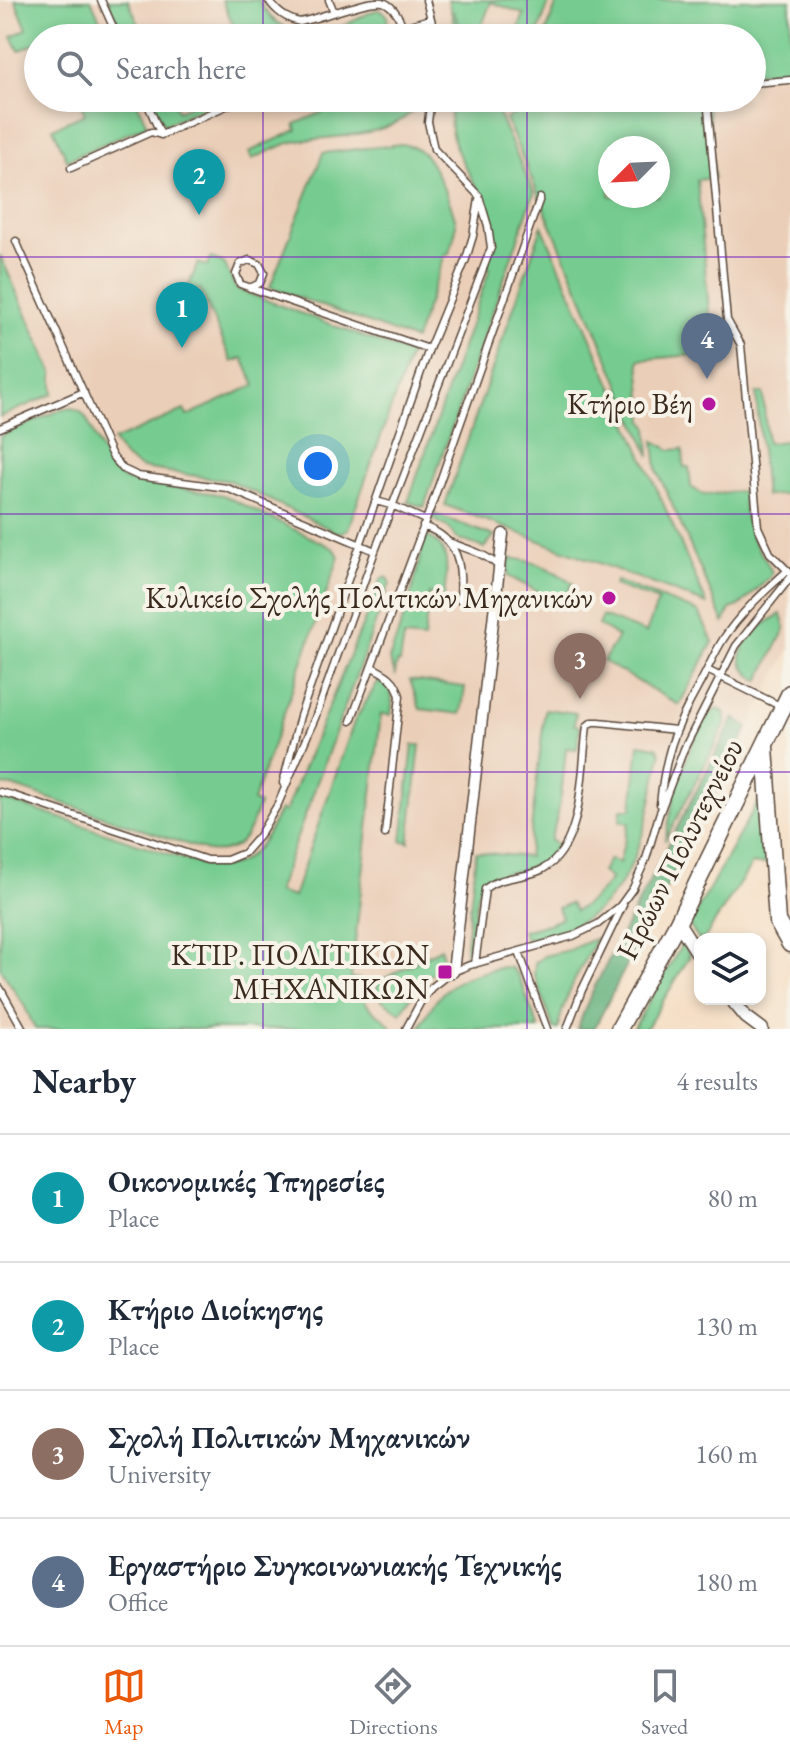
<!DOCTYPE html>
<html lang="en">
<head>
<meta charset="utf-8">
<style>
	body { margin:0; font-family:"EB Garamond",serif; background:#f6f6f7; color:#1f2937 }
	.controls { position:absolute; right:24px; bottom:24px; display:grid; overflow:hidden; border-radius:16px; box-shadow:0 4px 12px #0003 }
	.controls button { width:72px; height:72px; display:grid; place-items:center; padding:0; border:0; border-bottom:2px solid #e0e1e3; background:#fff; color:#1f2937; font:40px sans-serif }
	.compass { position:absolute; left:598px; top:136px; width:72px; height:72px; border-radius:50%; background:#fff; box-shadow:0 4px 12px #0003; rotate:246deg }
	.you { position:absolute; left:318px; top:466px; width:28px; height:28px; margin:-20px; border:6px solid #fff; border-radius:50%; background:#1a73e8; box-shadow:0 0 0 12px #1a73e833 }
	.badge { display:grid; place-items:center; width:52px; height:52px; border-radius:50%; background:#ea580c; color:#fff; font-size:26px; font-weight:700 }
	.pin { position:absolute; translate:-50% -66px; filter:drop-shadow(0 2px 4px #0008) }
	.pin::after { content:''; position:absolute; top:42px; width:28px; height:24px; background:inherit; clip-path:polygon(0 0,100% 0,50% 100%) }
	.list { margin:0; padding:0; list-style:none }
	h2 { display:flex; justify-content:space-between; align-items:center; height:104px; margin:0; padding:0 32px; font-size:34px }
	h2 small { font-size:26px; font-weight:400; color:#747a83 }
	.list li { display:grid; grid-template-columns:52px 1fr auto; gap:24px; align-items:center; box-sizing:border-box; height:128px; padding:0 32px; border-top:2px solid #e0e1e3 }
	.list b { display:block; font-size:30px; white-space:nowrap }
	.list p { margin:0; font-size:26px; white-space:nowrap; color:#747a83 }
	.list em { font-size:26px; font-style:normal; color:#747a83 }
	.icon { flex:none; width:44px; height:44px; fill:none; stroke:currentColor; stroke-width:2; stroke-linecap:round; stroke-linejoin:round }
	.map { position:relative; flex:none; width:790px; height:1029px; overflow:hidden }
	.search { position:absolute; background:#fff; box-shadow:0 4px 12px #0003; left:24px; right:24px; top:24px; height:88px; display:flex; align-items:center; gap:20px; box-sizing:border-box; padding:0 28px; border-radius:44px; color:#747a83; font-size:30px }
	.sheet { height:616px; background:#fff }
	nav { display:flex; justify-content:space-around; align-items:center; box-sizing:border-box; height:112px; border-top:2px solid #e0e1e3; background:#fff; font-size:22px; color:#747a83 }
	nav a { display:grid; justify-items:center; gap:4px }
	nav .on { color:#ea580c }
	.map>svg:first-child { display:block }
</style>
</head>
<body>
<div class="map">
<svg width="790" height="1029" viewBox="0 0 790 1029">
	<rect width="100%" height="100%" fill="#f7f3e8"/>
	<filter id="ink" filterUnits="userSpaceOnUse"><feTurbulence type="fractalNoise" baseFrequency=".0125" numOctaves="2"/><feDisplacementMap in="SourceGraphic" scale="16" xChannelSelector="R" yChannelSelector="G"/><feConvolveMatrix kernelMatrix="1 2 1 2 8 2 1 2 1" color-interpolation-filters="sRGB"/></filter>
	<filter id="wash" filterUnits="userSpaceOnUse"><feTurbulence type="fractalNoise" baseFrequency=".006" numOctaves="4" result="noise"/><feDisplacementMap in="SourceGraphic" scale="32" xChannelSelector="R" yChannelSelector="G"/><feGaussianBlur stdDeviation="1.8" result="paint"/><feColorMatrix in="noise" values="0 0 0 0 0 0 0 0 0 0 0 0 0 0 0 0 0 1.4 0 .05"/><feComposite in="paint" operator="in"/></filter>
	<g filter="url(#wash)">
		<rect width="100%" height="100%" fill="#f5ddc3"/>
		<path fill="#eaceb7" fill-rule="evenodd" d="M0,0H790V648L594,1029H0ZM38,38H752V98H38ZM610,148H658V196H610Z"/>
		<path fill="#76cc90" stroke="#587b57" stroke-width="2" fill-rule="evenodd" d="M15,0H91L108,38H38V42L19,51L12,36L27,29Z
			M108,0H128L145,38H125Z
			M222,0H259C270,24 296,38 323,33C341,29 359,17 376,10L383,11L388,16L387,23L382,28L358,38H239Z
			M448,0H550L536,38H515L524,14L491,2L477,38H465L453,11L464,38H458Z
			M558,0H790V70L752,73V38H544Z
			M78,98H135L147,125L67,160L53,128L85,114Z
			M152,98H172L178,111L206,98H224L164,125Z
			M355,98H421C405,137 335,136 298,141L286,144L252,159L249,152L297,130L295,124Z
			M453,98H491L534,193L424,507L408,502L490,268L485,266C489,256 493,246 493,235C492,187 437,155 453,98Z
			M523,98H707L714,178L697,180L713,353L639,360L644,421L648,427L650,456L506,119L518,111ZM610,148H658V196H610Z
			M401,144C410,145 418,148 424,154C434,164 455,211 456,224C456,235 452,245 448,255H445L415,340L270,287L323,153Z
			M542,226L707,604L445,505Z
			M0,255L53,373V394L0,417Z
			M211,258L224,263L236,289L410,354L348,529L342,532H336L230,481L142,468L125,458L113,441L184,410L187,416L255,385L243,358L232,362L200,289L192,292L189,285L198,263L207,266Z
			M756,393H763L767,443L785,441L790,494L765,496Z
			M72,408L81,412L86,418C98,440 103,467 125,480L223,495L331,547L336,551L339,557L253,801L259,804C250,831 242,856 207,851L12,786L0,785V436L60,410Z
			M654,441L671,450L683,449L684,467H689L691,487L704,495L742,491C744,510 746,528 755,544C761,555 769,562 772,574L768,579L739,606L730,609L724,623L657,470Z
			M431,513L494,536L484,548L456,538L449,528L430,517Z
			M424,535C453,546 447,571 444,596L429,594L424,639L404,637L400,663H397L395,674L389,659C405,615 417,582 424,535Z
			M509,558C536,561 550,568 573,583L561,604L508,576Z
			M385,577L389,579L390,583L277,892L293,897L354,722L378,682C394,686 393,701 391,715L381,714L351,978L363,980C361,1017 379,1006 392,1029H35L25,1007L0,968V800L12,802L205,866C247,874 264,842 280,810L285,812L382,578Z
			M616,581L699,612L713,642L679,705L603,661L618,637L598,625L602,616L646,633L658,601L614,585Z
			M781,614L785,629L759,681C719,657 755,628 781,614Z
			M410,680L465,687L461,714L420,709Z
			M545,709L576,713L574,725L580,726L577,749L566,748C563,779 561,811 550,840L559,846C553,853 547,859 540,864C520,875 484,868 477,894L470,951L465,954L476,852L528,857Z
			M718,709L724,712L726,723L665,841L675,792L688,754L706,715Z
			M639,744L657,747L661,754C643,840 632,926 526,939L522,931L548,924L562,918L558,908L570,903L575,911C589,904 601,892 611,879L602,872L609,859L619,863L629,823L620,821L621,809H632Z
			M413,745H420L409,842L402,841Z
			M758,801L763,802L768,864H752L704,939H700V942L689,925Z
			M596,938C582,967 563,997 558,1029H554L534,974L535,963L544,956L569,950Z
			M682,944L690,956L646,1029H633Z
			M441,948L444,965C424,977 412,993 401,1013L379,998L376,992L378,982Z
			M503,967L511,968L518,975L539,1029H419C441,984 456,978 503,967Z"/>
		<path fill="#60b07a" stroke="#4e6d4c" stroke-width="2" d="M734,718L748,728L594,1029H577L591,994Z"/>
	</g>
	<g filter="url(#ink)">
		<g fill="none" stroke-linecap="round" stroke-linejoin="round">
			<defs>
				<path id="service" d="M101,0L118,38
					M268,0C277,12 286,19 300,22C321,18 365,0 383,2C394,6 399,17 403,27
					M329,0L334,12
					M426,0L436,38
					M378,38L403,27L430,19
					M752,83L790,80
					M145,98L161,135
					M707,98L727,320L741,345L758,527L770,553L790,573
					M71,168L151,132L161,135L244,98
					M16,241L112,456L123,469L138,476L227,488L375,551
					M250,288L260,283L264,273L259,264L249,260L240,264L236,274L240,284L265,293L429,349
					M0,428L84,392
					M376,501L394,506L425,520
					M423,526C460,539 462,565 460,600
					M449,542C466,549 486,553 499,567
					M372,667C386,674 396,679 400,696L385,834
					M707,670L780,706
					M351,721L432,504L540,198
					M283,783L300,716L429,349L466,259L473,236L479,199
					M0,792L12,795L207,860H227L244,853L259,836L278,804L315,718L375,551L491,248L488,226L479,196L434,149L428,122L431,98
					M660,804C665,755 674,730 698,687C707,671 714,653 724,638C741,612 765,591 788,570
					M519,952L547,1029
					M475,964L485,889C500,875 526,879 543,869C585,846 581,768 587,726L592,722H599L676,730
					M0,988L23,1029
					M406,1029L420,1003L431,988L450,973L470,965L573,936L598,924L620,906L633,888L646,859L659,815L684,749L736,646L790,578
					M567,1029L582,990L623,905"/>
				<path id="pedestrian" d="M453,972L503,534"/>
				<path id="minor" d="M678,922L700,957
					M731,999L746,1017L762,1029"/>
				<path id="tertiary" d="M765,747L777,921L790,944
					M619,1029L678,922L790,693"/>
			</defs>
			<use href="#service" stroke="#574537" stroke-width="9"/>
			<use href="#pedestrian" stroke="#574537" stroke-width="13"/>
			<use href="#minor" stroke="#574537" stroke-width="15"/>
			<use href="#tertiary" stroke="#574537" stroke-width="19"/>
			<use href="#service" stroke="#fff" stroke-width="6"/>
			<use href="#pedestrian" stroke="#fff" stroke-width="10"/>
			<use href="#minor" stroke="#fff" stroke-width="12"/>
			<use href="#tertiary" stroke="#fff" stroke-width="16"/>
		</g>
	</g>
	<path fill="none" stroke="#7b2cbf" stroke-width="2" stroke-opacity="0.55" d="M263,0V38M527,0V38M263,98V1029M527,98V1029M0,257H790M0,514H790M0,772H790"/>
	<g fill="#b5179e" stroke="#f7f3e8" stroke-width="3">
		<circle cx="709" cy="404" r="8"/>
		<circle cx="609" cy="598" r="8"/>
		<rect x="437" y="964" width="16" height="16" rx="4"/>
	</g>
	<g text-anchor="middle" stroke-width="8" stroke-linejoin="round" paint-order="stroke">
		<g font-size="30" fill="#3b2a1e" stroke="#f7f3e8" text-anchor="end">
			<text x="693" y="414">Κτήριο Βέη</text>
			<text x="593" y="608">Κυλικείο Σχολής Πολιτικών Μηχανικών</text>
			<text x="429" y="965">ΚΤΙΡ. ΠΟΛΙΤΙΚΩΝ<tspan x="429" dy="34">ΜΗΧΑΝΙΚΩΝ</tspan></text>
		</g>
		<g font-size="30" fill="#3b2a1e" stroke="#f7f3e8">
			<text transform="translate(680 849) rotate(-63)" y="10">Ηρώων Πολυτεχνείου</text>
		</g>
	</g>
</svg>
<div class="controls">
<button><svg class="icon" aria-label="layers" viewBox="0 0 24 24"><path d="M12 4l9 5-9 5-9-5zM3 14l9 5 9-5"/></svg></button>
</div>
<svg class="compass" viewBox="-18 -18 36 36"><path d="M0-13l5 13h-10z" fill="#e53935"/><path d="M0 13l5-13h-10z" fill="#747a83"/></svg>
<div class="you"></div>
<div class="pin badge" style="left:182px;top:348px;background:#0f9aa8">1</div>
<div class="pin badge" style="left:199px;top:215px;background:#0f9aa8">2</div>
<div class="pin badge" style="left:580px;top:699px;background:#8d6e63">3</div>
<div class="pin badge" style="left:707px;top:379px;background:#5c6f8a">4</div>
<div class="search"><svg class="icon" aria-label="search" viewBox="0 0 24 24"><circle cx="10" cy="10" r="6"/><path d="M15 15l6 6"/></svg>Search here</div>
</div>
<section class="sheet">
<h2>Nearby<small>4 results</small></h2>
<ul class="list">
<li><span class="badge" style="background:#0f9aa8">1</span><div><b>Οικονομικές Υπηρεσίες</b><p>Place</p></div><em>80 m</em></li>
<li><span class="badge" style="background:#0f9aa8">2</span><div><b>Κτήριο Διοίκησης</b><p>Place</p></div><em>130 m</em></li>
<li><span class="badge" style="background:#8d6e63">3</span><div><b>Σχολή Πολιτικών Μηχανικών</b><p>University</p></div><em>160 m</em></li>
<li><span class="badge" style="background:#5c6f8a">4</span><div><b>Εργαστήριο Συγκοινωνιακής Τεχνικής</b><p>Office</p></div><em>180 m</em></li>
</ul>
</section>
<nav>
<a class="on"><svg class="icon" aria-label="map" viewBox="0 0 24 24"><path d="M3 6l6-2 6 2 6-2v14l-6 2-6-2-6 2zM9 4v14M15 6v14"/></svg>Map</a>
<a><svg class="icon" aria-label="directions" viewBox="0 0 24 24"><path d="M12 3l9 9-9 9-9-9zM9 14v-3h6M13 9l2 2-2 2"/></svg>Directions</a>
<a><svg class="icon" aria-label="saved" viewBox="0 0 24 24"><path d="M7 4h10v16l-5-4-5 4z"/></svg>Saved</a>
</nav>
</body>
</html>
